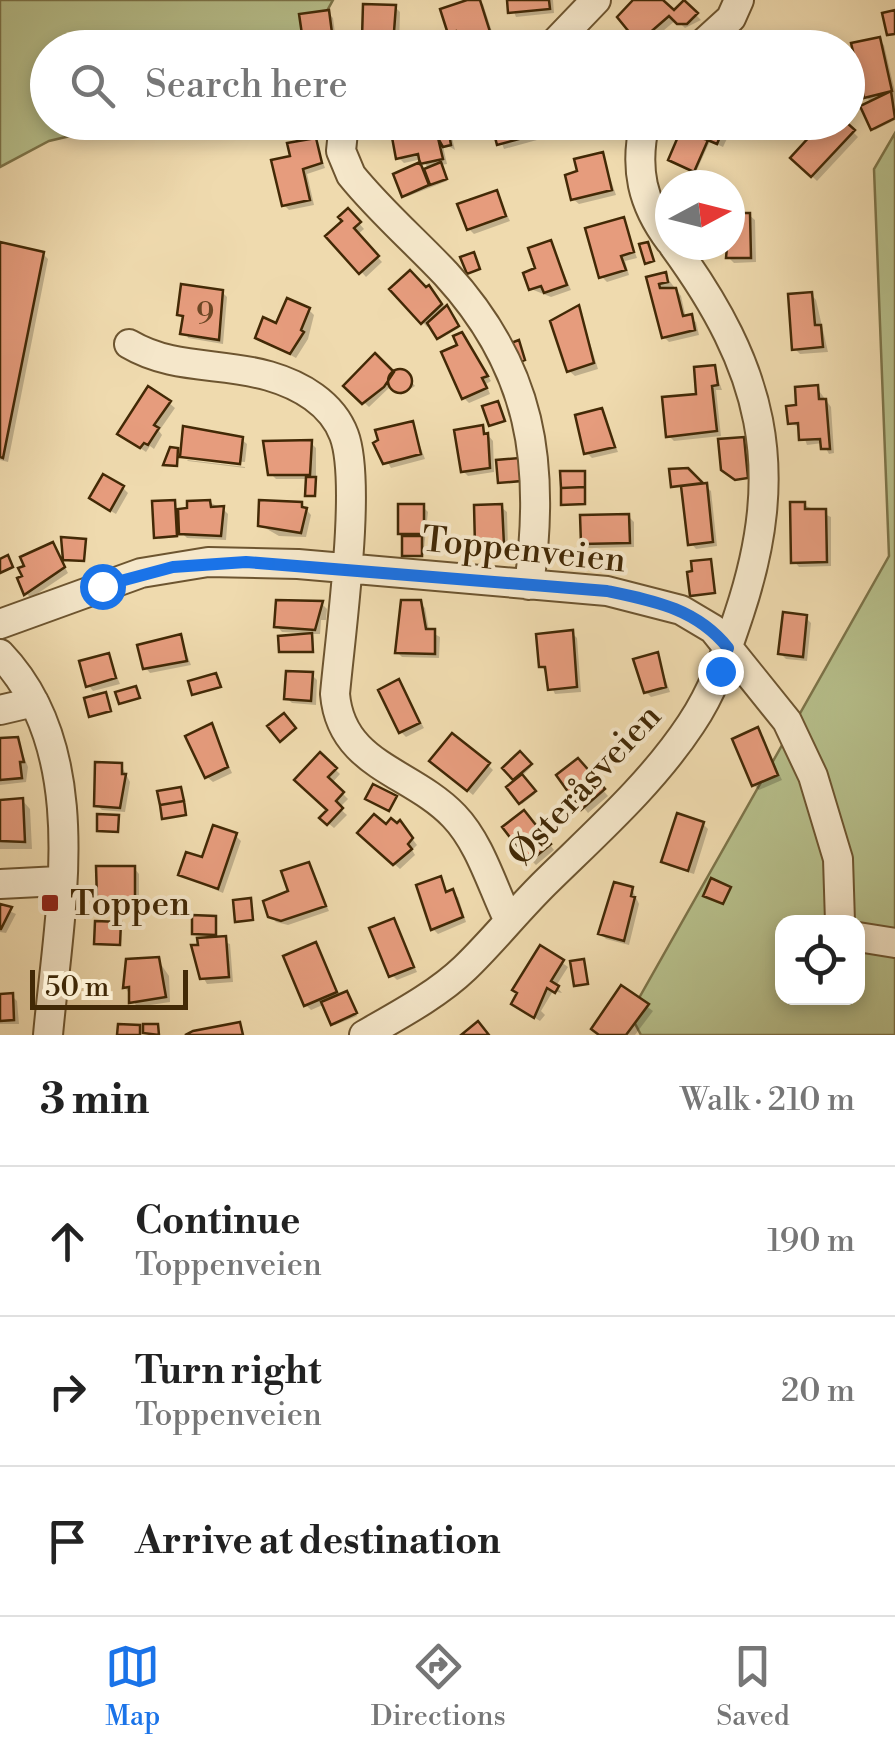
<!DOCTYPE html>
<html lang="en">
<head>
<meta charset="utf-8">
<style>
	body { margin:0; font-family:"Libre Bodoni",serif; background:#f2f2f2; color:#222 }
	.controls { position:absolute; right:30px; bottom:30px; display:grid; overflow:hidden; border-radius:20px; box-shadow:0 5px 15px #0003 }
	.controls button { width:90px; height:90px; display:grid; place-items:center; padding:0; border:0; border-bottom:2px solid #e0e0e0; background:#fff; color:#222; font:50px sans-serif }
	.compass { position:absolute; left:655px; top:170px; width:90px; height:90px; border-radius:50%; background:#fff; box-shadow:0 5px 15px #0003; rotate:83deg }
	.scale { position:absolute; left:30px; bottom:25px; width:158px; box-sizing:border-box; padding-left:10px; border:5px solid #422906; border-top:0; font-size:28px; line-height:35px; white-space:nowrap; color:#422906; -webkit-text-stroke:8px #f5e7ca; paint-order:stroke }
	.stop { position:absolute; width:30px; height:30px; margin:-22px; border:8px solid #1a73e8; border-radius:50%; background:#fff }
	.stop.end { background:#1a73e8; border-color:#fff; box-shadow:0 2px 10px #0008 }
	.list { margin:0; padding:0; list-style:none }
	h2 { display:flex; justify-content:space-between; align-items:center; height:130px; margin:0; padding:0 40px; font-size:42px }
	h2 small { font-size:32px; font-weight:400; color:#767676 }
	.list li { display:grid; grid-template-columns:65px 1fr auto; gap:30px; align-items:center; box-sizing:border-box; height:150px; padding:0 40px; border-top:2px solid #e0e0e0 }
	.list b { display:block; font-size:38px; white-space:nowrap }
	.list p { margin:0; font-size:32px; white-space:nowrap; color:#767676 }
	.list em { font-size:32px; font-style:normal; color:#767676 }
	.icon { flex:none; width:55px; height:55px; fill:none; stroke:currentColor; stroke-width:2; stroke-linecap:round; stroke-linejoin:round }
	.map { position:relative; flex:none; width:895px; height:1035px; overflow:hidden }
	.search { position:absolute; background:#fff; box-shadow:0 5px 15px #0003; left:30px; right:30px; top:30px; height:110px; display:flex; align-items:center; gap:25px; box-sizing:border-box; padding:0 35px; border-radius:55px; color:#767676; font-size:38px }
	.sheet { height:580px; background:#fff }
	nav { display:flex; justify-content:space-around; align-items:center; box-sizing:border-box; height:140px; border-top:2px solid #e0e0e0; background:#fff; font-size:28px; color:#767676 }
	nav a { display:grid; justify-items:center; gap:5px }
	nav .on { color:#1a73e8 }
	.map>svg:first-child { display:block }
</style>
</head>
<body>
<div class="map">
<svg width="895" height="1035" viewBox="0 0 895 1035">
	<rect width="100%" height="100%" fill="#efdaae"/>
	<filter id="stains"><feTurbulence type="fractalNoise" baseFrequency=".002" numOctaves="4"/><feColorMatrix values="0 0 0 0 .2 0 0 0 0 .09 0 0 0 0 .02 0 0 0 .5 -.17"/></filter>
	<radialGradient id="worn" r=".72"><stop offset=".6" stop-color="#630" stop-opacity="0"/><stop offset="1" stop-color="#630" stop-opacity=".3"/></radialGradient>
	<path fill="#b7c08c" stroke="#7c7449" stroke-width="2.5" fill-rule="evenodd" d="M0,0H333L307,47L48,48V122L125,123L49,141L0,167Z
		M895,133V1035H641L630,1014L889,556L874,169ZM782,922H858V998H782Z"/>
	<path fill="#0003" d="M475,0L483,4L497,47L464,48L461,36L450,32Z
		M509,0H553L554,13L516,17Z
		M637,0H659L674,14L684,3L701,20L685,28L676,20L645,46L640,41Z
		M395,7L400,12L399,48L370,42L365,37Z
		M328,13L333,18L337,48H306Z
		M879,40L884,45L895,92V120L875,130L872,103L866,97Z
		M440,122H448L455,150L442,142L447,164L441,165L447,181L406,197L429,170L422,159L404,163L399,158Z
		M494,122H552L555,135L504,149Z
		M699,122H735L723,147L710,141L696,172L673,162Z
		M843,122L858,137L817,181L793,158Z
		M315,140L325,168L307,174L314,205L289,210L284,205Z
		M602,154L616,195L579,204L573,199L580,173Z
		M496,193L510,221L474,234L469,229Z
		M348,211L364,229L357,235L382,262L366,277L329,236L345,221Z
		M749,215L755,220L756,262L734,263L728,257Z
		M623,220L637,258L625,261L629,275L607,282L601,276Z
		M551,243L571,290L551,297L531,289Z
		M0,245L43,254L48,259L8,462L0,460Z
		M410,273L442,303L459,328L440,339L431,324L427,327L393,289Z
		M665,275L681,296L686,318L696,322L699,335L669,342L664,337L649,278Z
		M222,292L227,297L223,344L188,338L180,314Z
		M811,294L816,300L828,352L800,354L795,349Z
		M579,308L598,369L575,376L569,371Z
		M309,310L314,315L308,339L296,358L258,337Z
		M467,341L491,381L486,384L490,394L469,403L464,398Z
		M375,357L395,376L401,369L415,386L401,395L392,385L369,407L347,386Z
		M714,368L722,390H716L721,436L674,441L669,436Z
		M817,388L831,407L834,453L829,454L823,443L807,445L801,428L790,423Z
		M169,403L175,408L159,431L162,435L154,449L150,446L146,452L120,434Z
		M602,411L618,452L592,458L587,453Z
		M412,424L425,459L391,468L376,443L378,432Z
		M185,428L241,439L247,444L245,462L185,458Z
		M482,428L493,441L494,472L468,476L463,471Z
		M310,442L316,448V497L307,495L308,479H276L270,473Z
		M187,460L245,467V468L188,461Z
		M687,470L711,491L717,546L696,549L691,543L684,487L674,486Z
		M123,488L128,493L116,514L97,503Z
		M174,502L176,512L209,502L223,509L228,514L226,540L187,538L177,528L178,537L159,539Z
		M301,504L311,515L306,537L279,536L260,525Z
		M804,505L831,517V566L799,567L794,561Z
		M423,507L428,512L423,557H407L400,533Z
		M501,507L507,512L508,549L483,550L478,545Z
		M628,516L634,522V547L589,548L583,543Z
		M53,545L68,573L31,598L26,593L22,558Z
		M420,603L425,608L429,631L440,637L439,658L402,657L397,652Z
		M322,604L327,609L326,620H321L320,634H313L314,653H283L304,633L282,632L277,626Z
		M806,618L811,623L807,661L786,659L780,653Z
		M572,633L577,638L581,692L555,694L542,666Z
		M180,636L191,665L150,673L145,667Z
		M108,655L120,684L93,691L88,685Z
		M657,655L670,692L651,697L646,692Z
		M312,675L317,680L316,705L292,703L287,698Z
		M398,682L424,728L406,737L401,732Z
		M211,726L232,773L213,782L207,777Z
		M758,730L782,780L759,790L754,785Z
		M17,739L28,767L26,782L0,785V741Z
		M520,754L531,767L522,776L535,794L522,804L509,787L517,781L505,768Z
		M320,755L340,774L332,783L348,799L339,808L347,815L334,828L322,818L330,810Z
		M578,762L608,796L588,813L559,776Z
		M121,765L130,782L125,812L102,810L97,805Z
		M488,765L493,770L473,795L438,766Z
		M0,800H22L30,809L32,849H0Z
		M529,818L554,850L536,865L531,860Z
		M703,824L708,829L694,874L669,866L664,861Z
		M387,828H404L417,845L412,850L415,855L400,869L360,833Z
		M236,836L241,841L223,893L181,875Z
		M308,865L329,911L288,925L276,922L271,916Z
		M134,868L139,874V904H104L99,899Z
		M440,879L448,893L458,897L466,922L438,934L433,929Z
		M632,889L639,904L629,945L606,939L601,934Z
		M0,907L16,914L6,933L0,932Z
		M215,919L217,939L230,944L233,982L207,984L195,963L194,948L215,939V935L194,933Z
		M393,921L417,972L397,980L392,975Z
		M315,945L340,997L349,996L357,1016L335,1025L325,1004L311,1010L306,1005Z
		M541,948L568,967L556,986L562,993L553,991L541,1011L545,1015L540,1021L520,1008V994Z
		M158,960L169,976L170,1002L137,1007L125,987Z
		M622,988L653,1011L635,1035H601Z
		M12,996L17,1001L19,1024H0V997Z"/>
	<path fill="#e69c7d" stroke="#422906" stroke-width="2.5" d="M467,0H480L493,41L462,48L456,31L448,34L440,9Z
		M507,0H549L550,9L508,13Z
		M633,0H663L674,10L684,0L698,13L687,24H677L669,16L638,43L617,17Z
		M363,4L396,5L393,45H384V38H362Z
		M329,10L334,48H304L299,14Z
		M895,10V34L887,35L882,13Z
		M880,37L892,91L864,98L851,43Z
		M891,91L895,118L871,130L860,106Z
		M447,122L451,145L443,147L438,138L443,159L420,164L418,154L396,159L391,132L423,123Z
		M491,122H550L552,130L497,145Z
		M696,122H726L717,144L691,133Z
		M823,122H846L855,130L811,177L790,158Z
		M680,132L708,140L694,172L668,160Z
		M316,138L322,163L303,169L310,200L282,206L271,160L290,156L287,143Z
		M603,152L612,190L571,200L565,175L577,171L574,159Z
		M420,162L429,185L402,197L393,174Z
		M441,162L447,179L430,185L424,169Z
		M497,190L506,216L467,230L457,204Z
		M348,208L361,222L354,228L379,256L359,274L325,236L342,221L338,217Z
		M730,213H750L751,258H726Z
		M624,217L634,252L621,256L626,270L599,278L585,228Z
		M551,240L567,285L544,293L541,286L529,290L523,273L535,268L528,248Z
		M0,242L44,252L3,458L0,457Z
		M648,242L654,261L645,264L639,244Z
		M474,252L480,269L467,274L460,257Z
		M410,270L426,287L429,285L442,304L421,324L389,289Z
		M666,272L668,282L659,284L660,288H676L683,316L692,314L695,330L662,338L646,277Z
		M181,284L223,290L219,340L180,334L183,316L177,315Z
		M812,292L815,325H821L823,347L792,350L788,294Z
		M287,298L310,308L301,330L304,332L290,354L255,338L263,317L276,323Z
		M447,305L459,326L437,339L427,323Z
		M579,305L594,363L567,372L550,321Z
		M462,332L488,376L482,378L487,388L462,399L441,352L457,345L453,336Z
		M519,340L525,360L514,364L508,344Z
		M375,353L394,372L384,387L362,404L343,386Z
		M715,365L718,385L712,386L717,431L666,437L662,397L696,394L694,367Z
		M388 381a12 12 0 1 1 24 0a12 12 0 1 1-24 0Z
		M818,385L819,399H826L830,449H821L820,439L799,440L798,423L788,424L786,406L796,405L795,387Z
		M148,386L171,401L154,425L159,428L148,445L144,443L140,448L117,434Z
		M498,401L505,421L489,426L482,406Z
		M602,408L615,447L584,454L575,415Z
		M413,421L421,454L383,464L373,443L378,440L375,430Z
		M483,425L484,434L488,433L490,468L461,472L454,430Z
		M183,426L243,437L240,464L180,457Z
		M744,437L748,478L735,480L721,470L718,439Z
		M312,440L310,475H268L263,441Z
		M170,447L178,448L177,466L163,465Z
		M519,458L521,481L498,483L496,460Z
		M688,468L703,483L671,487L669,469Z
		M560,471H585V487L561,488Z
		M103,474L124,486L110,511L89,498Z
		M306,477H316L315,496H305Z
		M707,483L713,542L688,545L681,486Z
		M585,487V504L561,505V488Z
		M175,500L177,536L154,538L152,501Z
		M210,500L211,507L224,506L221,536L179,534L178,509L187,508V501Z
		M259,500L302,502V507L307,508L301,533L258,526Z
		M790,502H805V509H826L827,562L791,563Z
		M398,504H424V534H398Z
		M502,504L504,545L475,546L474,505Z
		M629,514L630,543L581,544L580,515Z
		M402,536H422V556H402Z
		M61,537L86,539L84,561L63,560Z
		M53,542L65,567L24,595L17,578L22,576L18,568L24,566L20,557Z
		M8,555L13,567L0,573V559Z
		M711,559L715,593L690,596L687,572L692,571L691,561Z
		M276,600L323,601L315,630L274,627Z
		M401,600H421L426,629H435V654L395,653Z
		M783,612L807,615L803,657L778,654Z
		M573,630L577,687L548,690L545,667H539L536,634Z
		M312,633L313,652H279L278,636Z
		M181,634L187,661L143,669L137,645Z
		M658,652L666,687L644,693L633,659Z
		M109,653L116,678L86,687L79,661Z
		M286,671L313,672L311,701L284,699Z
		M216,673L221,687L192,695L188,681Z
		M399,679L420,723L399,733L378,690Z
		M136,686L140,698L119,704L115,692Z
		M106,692L111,711L89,717L84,698Z
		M284,713L296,728L280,742L267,726Z
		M212,723L228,767L205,778L185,736Z
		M758,727L778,775L752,786L732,739Z
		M452,733L490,763L467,791L429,761Z
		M18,737L24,762H20L22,778L0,780V738Z
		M520,751L532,764L513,780L502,768Z
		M320,752L337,768L328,777L344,792L336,801L343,808L327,825L319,818L327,810L294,780Z
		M578,758L605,789L581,810L556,775Z
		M95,762L122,763V774H126L120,808L94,806Z
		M522,774L536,791L519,804L506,787Z
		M373,784L397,796L389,811L365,799Z
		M181,787L184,801L160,805L157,791Z
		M23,798L25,842L0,841V800Z
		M184,801L186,815L162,819L160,805Z
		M524,810L551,844L529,862L502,827Z
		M677,813L704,822L688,871L661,862Z
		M97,814L119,815L118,832L97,831Z
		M374,814L386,824L391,818L397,823L400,820L413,838L408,844L412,849L393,865L357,833Z
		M213,825L237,833L218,889L178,875L186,852L202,857Z
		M309,862L326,906L281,921L268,917L263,901L288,891L281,871Z
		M96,866H135V899L97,900Z
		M441,876L446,892L453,889L463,917L431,930L416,885Z
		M711,878L731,887L723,904L703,896Z
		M614,882L633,887L631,896L635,897L624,941L598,934Z
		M251,898L253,920L235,922L233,900Z
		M0,904L12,907L1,929H0Z
		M192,915L216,916V935L192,934Z
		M394,918L414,967L389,977L369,928Z
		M95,921L121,922L120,945L94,944Z
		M226,936L229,977L200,979L191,945H198L197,938Z
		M316,942L337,992L304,1006L283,956Z
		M540,945L564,960L551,981L559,986L555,993L547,988L534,1018L511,1004L517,993L512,990Z
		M159,957L166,997L129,1003V987L123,988L126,959Z
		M584,959L588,984L574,986L570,961Z
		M621,985L649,1004L626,1035H599L591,1029Z
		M347,991L357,1013L331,1025L321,1002Z
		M13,993L14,1020L0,1021V994Z
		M478,1021L489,1035H461Z
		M240,1022L243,1035H185L193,1031Z
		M118,1024L140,1025V1035H117Z
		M143,1024H158L159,1035L143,1033Z"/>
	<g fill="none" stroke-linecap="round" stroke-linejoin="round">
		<defs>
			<path id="minor" d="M550,48L596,0
				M698,48L731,18L739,0
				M344,122L341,151L351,175C380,211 415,241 446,274C532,368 546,463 529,585
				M645,122C634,168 642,204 670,241
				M129,344C173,370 221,362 269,376C300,385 332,403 344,435C362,483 340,637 335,694C341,766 411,771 454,816C480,843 492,886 508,919
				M0,624L141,573L208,562L298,564L607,591L681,610L713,629L787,721L813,776L838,859L840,922
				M0,654C94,752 59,912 48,1035
				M0,710L34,702
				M0,884L59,881
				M858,937L895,943
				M364,1035C397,1016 437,995 465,968C494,940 519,908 548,880C598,831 652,783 691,724C714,690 726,653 739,614C788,467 763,368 673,245"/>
		</defs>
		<use href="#minor" stroke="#6d5530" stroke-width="32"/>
		<use href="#minor" stroke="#f5e7ca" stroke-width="28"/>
	</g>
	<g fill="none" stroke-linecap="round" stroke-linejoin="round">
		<path stroke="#1a73e8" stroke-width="12" d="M102,586L173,567L246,562L607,591C655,601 697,609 728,648L720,671"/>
	</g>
	<rect fill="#8f2418" stroke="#f5e7ca" stroke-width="4" x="40" y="893" width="20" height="20" rx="5"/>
	<g text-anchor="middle" stroke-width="8" stroke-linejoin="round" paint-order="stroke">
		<g font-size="30" fill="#6b4624">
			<text x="205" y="323">9</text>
		</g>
		<g font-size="35" fill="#422906" stroke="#f5e7ca">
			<text transform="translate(524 549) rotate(6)" y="12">Toppenveien</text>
			<text transform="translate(584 784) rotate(-47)" y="12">Østeråsveien</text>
		</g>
		<g font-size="35" fill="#422906" stroke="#f5e7ca" text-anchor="start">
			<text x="70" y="915">Toppen</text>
		</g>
	</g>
	<rect width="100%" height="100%" filter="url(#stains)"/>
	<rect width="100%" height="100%" fill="url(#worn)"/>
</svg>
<div class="controls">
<button><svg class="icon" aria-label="locate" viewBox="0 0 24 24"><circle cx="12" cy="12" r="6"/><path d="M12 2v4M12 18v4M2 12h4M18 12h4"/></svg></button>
</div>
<svg class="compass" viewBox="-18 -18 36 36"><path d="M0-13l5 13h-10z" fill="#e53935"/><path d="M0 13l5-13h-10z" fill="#767676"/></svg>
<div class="scale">50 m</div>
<div class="stop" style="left:102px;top:586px"></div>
<div class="stop end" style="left:720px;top:671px"></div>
<div class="search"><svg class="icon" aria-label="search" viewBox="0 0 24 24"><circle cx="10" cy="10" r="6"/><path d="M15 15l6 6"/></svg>Search here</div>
</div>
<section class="sheet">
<h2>3 min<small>Walk · 210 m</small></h2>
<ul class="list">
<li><svg class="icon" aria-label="ahead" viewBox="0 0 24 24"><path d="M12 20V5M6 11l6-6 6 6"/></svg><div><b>Continue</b><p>Toppenveien</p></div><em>190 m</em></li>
<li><svg class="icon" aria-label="right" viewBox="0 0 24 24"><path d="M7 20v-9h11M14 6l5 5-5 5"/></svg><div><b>Turn right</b><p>Toppenveien</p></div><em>20 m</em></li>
<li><svg class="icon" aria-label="arrive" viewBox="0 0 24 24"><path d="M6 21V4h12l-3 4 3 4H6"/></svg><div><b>Arrive at destination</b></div></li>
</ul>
</section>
<nav>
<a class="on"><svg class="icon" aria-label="map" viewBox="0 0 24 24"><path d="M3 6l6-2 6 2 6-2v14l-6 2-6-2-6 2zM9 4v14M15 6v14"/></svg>Map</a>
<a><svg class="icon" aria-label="directions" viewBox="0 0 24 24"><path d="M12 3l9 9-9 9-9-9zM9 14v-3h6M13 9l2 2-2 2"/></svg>Directions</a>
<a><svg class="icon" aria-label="saved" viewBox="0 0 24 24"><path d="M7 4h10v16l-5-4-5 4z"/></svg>Saved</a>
</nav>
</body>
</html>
